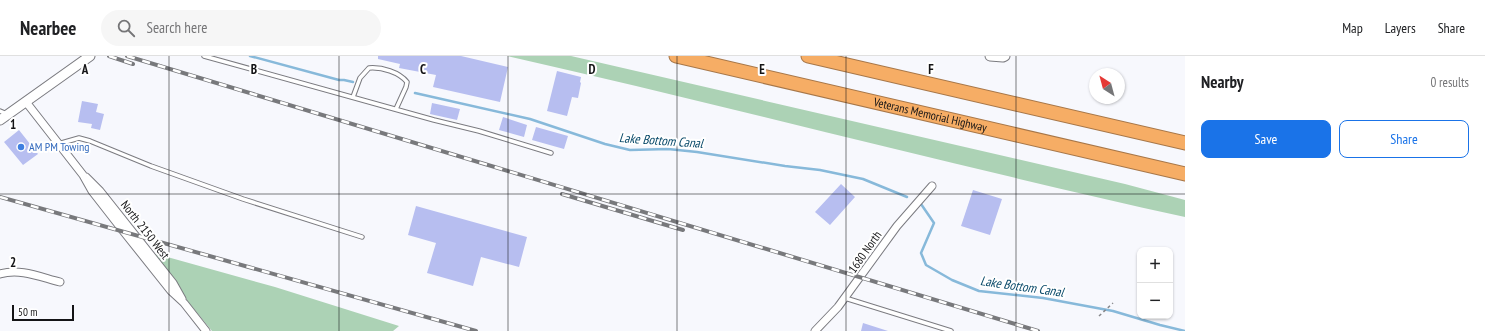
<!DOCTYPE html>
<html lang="en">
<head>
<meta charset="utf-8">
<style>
	body { margin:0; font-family:"PT Sans Narrow",sans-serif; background:#f6f6f6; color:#202124 }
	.controls { position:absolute; right:12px; bottom:12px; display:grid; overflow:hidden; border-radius:8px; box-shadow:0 1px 3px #0004 }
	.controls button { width:36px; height:36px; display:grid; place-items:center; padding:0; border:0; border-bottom:1px solid #e0e0e0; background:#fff; color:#202124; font:20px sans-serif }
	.compass { position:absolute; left:1089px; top:12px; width:36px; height:36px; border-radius:50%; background:#fff; box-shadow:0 1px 3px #0004; rotate:324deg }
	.scale { position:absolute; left:12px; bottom:10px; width:62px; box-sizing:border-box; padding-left:4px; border:2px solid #141416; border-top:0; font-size:11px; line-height:14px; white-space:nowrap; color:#141416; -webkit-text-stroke:3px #fff; paint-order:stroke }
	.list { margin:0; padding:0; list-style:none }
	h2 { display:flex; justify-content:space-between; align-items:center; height:52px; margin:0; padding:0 16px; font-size:17px }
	h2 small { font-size:13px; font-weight:400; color:#757577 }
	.actions { display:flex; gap:8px; padding:12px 16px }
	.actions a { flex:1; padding:9px 0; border:1px solid #1a73e8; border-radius:8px; text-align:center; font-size:14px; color:#1a73e8 }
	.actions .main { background:#1a73e8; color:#fff }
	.icon { flex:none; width:22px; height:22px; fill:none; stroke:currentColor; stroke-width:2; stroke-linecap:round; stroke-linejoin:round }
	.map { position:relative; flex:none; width:1185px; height:275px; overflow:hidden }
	header { display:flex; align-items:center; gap:24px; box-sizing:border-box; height:56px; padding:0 20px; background:#fff; border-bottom:1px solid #e0e0e0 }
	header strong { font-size:19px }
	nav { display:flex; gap:22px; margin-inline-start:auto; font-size:14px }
	.search { width:280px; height:36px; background:#f6f6f6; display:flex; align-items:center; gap:10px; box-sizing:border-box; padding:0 14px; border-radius:22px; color:#757577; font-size:15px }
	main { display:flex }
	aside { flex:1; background:#fff }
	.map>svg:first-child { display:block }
</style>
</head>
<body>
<header>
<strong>Nearbee</strong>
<div class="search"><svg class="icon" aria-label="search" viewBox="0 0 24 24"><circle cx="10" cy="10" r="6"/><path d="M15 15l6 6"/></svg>Search here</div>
<nav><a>Map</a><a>Layers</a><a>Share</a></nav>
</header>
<main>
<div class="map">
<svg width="1185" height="275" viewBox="0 0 1185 275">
	<rect width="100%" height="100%" fill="#f7f8fd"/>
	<path fill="#acd2b5" d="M507,0H571L1125,128L1185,144V161C958,111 733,51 507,0Z
		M153,197L275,231L399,270L393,275H212L189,247Z"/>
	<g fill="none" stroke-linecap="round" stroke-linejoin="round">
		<path stroke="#87b9da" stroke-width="2.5" d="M250,0L339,24H344L353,26
			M415,37L530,63L605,88L630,94L668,93L697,96L785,110L820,114L863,123L907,141
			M921,148L934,167L921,197L926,209L952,224L979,235L1043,242L1113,255L1160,269L1185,275"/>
	</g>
	<path fill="#b7bef0" d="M378,0H461L508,11L500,46L433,31L436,19L399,12L400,8L378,3Z
		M557,15L581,21L580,26L581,27L578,42L572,41L567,60L547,55Z
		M82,45L98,48L96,56L104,58L100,74L91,72L92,68L78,66Z
		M432,47L460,53L457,64L430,58Z
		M503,61L527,69L524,81L499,74Z
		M536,71L568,80L564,93L532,84Z
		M19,74L38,98L23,109L4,86Z
		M841,128L855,141L830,169L815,156Z
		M973,134L1002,143L990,179L961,170Z
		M416,150L527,181L519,211L481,201L473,230L427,217L436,187L408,179Z
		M863,267L888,275H861Z"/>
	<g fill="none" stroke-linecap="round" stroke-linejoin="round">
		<defs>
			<path id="service" d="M204,0L434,64L479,75L551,97
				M353,41L360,22L369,12C382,11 399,16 407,26L406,31L396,53
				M0,55L7,58
				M58,88L79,82L90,85L151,110L243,143L362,181
				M845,242L951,275"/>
			<path id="minor" d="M26,46L83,119L92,135L124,176L171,235L184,247L206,275
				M86,121L100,135L173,227L182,243
				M0,218C20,212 40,221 60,226
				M815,275L838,251L897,170L932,130"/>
			<path id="tertiary" d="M990,0L1003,1L1005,0
				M0,64L90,0"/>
			<g id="motorway">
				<path id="s1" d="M676,0L1185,118"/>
				<path d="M808,0L1185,87"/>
			</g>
		</defs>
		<use href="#service" stroke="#7b7b80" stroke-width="5.5"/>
		<use href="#minor" stroke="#7b7b80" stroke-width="9"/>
		<use href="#tertiary" stroke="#7b7b80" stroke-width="11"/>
		<use href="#motorway" stroke="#a77749" stroke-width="15"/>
		<path stroke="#86878a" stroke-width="1.5" stroke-dasharray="3 3" stroke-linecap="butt" d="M1099,260L1113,247"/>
		<use href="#service" stroke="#fff" stroke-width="3.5"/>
		<use href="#minor" stroke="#fff" stroke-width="7"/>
		<use href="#tertiary" stroke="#fff" stroke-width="9"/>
		<use href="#motorway" stroke="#f6ad65" stroke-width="13"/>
		<defs>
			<path id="rail" d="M109,0L133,8
				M127,0L1038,275
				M562,138L683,174
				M0,141L476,275"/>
		</defs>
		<use href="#rail" stroke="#78797c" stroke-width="4"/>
		<use href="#rail" stroke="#fff" stroke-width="2.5" stroke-dasharray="8" stroke-linecap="butt"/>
	</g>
	<path fill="none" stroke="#141416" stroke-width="1" stroke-opacity="0.55" d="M169,0V275M339,0V275M508,0V275M677,0V275M846,0V275M1016,0V275M0,138H1185"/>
	<circle fill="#3f7fe0" stroke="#fff" stroke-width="1.5" cx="21" cy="91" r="4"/>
	<g text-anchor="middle" stroke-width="4" stroke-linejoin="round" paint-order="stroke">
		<g font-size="12" fill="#141416" stroke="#fff">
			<text dy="4" stroke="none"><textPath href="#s1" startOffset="261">Veterans Memorial Highway</textPath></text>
			<text transform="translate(145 174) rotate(52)" y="4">North 2150 West</text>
			<text transform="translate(865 196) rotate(-55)" y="4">1680 North</text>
		</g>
		<g font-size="12" fill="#366cbe" stroke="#fff" text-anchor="start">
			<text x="29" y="95">AM PM Towing</text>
		</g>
		<g font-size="13" font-style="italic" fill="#084969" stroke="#fff">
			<text transform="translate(661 84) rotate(4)" y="5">Lake Bottom Canal</text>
			<text transform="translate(1022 230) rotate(8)" y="5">Lake Bottom Canal</text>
		</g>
	</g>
	<g font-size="13" text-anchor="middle" font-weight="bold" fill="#141416" stroke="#fff" stroke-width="4" stroke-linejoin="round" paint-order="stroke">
		<text x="85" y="18">A</text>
		<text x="254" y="18">B</text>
		<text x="423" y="18">C</text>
		<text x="592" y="18">D</text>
		<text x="762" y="18">E</text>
		<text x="931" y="18">F</text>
		<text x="13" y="73">1</text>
		<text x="13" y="211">2</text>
	</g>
</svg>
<div class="controls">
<button>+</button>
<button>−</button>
</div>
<svg class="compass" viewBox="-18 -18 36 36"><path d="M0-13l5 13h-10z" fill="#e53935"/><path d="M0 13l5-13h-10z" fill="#757577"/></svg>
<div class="scale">50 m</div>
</div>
<aside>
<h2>Nearby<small>0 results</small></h2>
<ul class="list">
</ul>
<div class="actions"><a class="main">Save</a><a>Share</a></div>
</aside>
</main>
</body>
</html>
